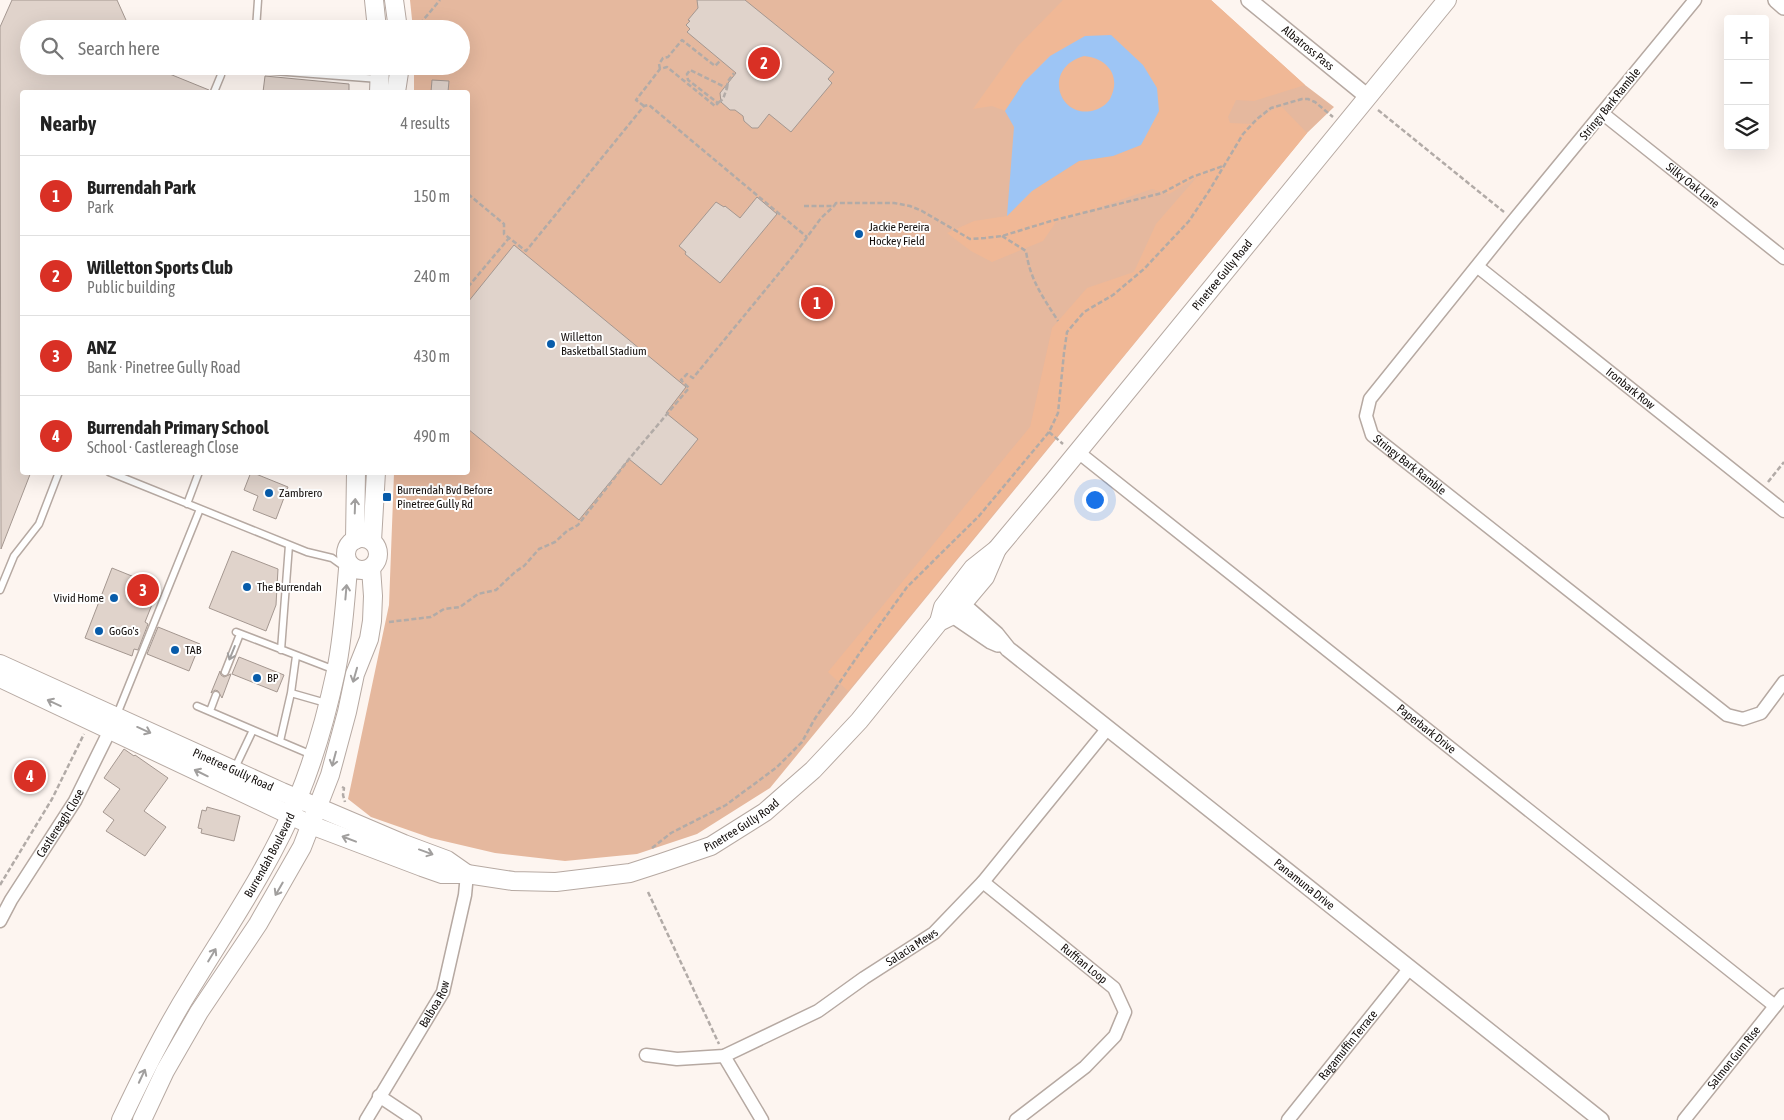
<!DOCTYPE html>
<html lang="en">
<head>
<meta charset="utf-8">
<style>
	body { margin:0; font-family:"Asap Condensed",sans-serif; background:#f6f6f6; color:#222 }
	.controls { position:absolute; right:15px; top:15px; display:grid; overflow:hidden; border-radius:5px; box-shadow:0 5px 20px #0002 }
	.controls button { width:45px; height:45px; display:grid; place-items:center; padding:0; border:0; border-bottom:1px solid #e0e0e0; background:#fff; color:#222; font:25px sans-serif }
	.you { position:absolute; left:1094px; top:499px; width:18px; height:18px; margin:-12px; border:4px solid #fff; border-radius:50%; background:#1a73e8; box-shadow:0 0 0 8px #1a73e833 }
	.badge { display:grid; place-items:center; width:32px; height:32px; border-radius:50%; background:#d93025; color:#fff; font-size:16px; font-weight:700 }
	.pin { position:absolute; translate:-50% -50%; border:2px solid #fff; box-shadow:0 1px 5px #0006 }
	.list { margin:0; padding:0; list-style:none }
	h2 { display:flex; justify-content:space-between; align-items:center; height:65px; margin:0; padding:0 20px; font-size:21px }
	h2 small { font-size:16px; font-weight:400; color:#767676 }
	.list li { display:grid; grid-template-columns:32px 1fr auto; gap:15px; align-items:center; box-sizing:border-box; height:80px; padding:0 20px; border-top:1px solid #e0e0e0 }
	.list b { display:block; font-size:19px; white-space:nowrap }
	.list p { margin:0; font-size:16px; white-space:nowrap; color:#767676 }
	.list em { font-size:16px; font-style:normal; color:#767676 }
	.icon { flex:none; width:28px; height:28px; fill:none; stroke:currentColor; stroke-width:2; stroke-linecap:round; stroke-linejoin:round }
	.map { position:relative; flex:none; width:1784px; height:1120px; overflow:hidden }
	.search { position:absolute; background:#fff; box-shadow:0 5px 20px #0002; left:20px; top:20px; width:450px; height:55px; display:flex; align-items:center; gap:12px; box-sizing:border-box; padding:0 18px; border-radius:28px; color:#767676; font-size:19px }
	.panel { position:absolute; background:#fff; box-shadow:0 5px 20px #0002; left:20px; top:90px; width:450px; height:385px; border-radius:5px }
	.map>svg:first-child { display:block }
</style>
</head>
<body>
<div class="map">
<svg width="1784" height="1120" viewBox="0 0 1784 1120">
	<rect width="100%" height="100%" fill="#fdf5f0"/>
	<path fill="#e5b89e" d="M410,0H1211L1305,85L1334,107L1307,133L770,788L697,834L637,854L565,861L495,853L431,838L371,817L348,799L389,605L394,473L468,472V92H414V66H461V29H413Z"/>
	<path fill="#f0b896" d="M1063,0H1211L1305,85L1254,101L1236,100L1228,117L1230,123L1251,124L1280,105L1307,133L848,691L828,672L1030,427L1052,328L1087,288L1134,272L1156,224L1197,177L1169,194L1152,189L1056,222L1043,241L992,262L971,251L947,233L974,221L1007,216L1032,191L1079,161L1113,156L1141,145L1112,35L1024,82L1005,111L992,106L973,109L1018,46Z
		M1059 84a28 28 0 1 1 56 0a28 28 0 1 1-56 0Z"/>
	<path fill="#9dc5f5" fill-rule="evenodd" d="M1111,35L1143,65L1157,88L1159,111L1141,145L1113,156L1079,161L1032,191L1007,216L1014,127L1005,111L1024,82L1050,56L1085,36ZM1084,56C1107,58 1122,76 1110,99C1107,104 1101,108 1095,110C1059,121 1041,68 1084,56Z"/>
	<path fill="#e0d3cb" stroke="#a49790" d="M12,0H117L130,29H29V66H150L209,90V92H22V472H31L1,549L0,27Z
		M697,0H745L834,72L828,79L832,83L791,132L769,114L758,128H752L744,121L743,116L735,110H730L721,102L720,93L736,73L687,32L690,29L686,25L690,21L688,20L698,8Z
		M265,76L349,84V92H263Z
		M432,80L449,81L448,92H431Z
		M757,197L777,214L720,283L685,254L686,252L679,246L716,202L724,207L725,206L740,218Z
		M514,245L686,387L666,413L698,439L661,485L629,459L579,520L468,429V302Z
		M251,472L288,487L276,519L253,510L258,496L244,490Z
		M232,551L278,569L276,605L266,631L209,608Z
		M112,568L159,587L145,622L148,624L138,650L134,649L132,656L85,638Z
		M158,627L200,644L189,671L147,654Z
		M239,657L284,675L277,692L232,674Z
		M220,671L221,675L224,677L231,674L222,698L218,691L215,690L211,693Z
		M124,749L134,756L135,755L168,778L144,811L166,827L145,856L106,831L114,820L103,812L120,789L104,778Z
		M207,807L240,816L234,841L201,833L202,829L198,828L202,810L206,811Z"/>
	<g fill="none" stroke-linecap="round" stroke-linejoin="round">
		<defs>
			<path id="service" d="M256,29L258,0
				M229,66L233,68L379,79
				M214,92L221,75
				M109,472L307,552L332,558L346,568
				M187,504L199,472
				M0,590L14,556L39,524L59,472
				M236,632L335,670
				M281,650L289,545
				M225,672L240,634
				M291,693L326,703
				M197,706L253,730L234,770
				M210,711L216,695
				M116,717L200,509
				M253,730L312,755
				M280,741L291,693L296,656"/>
			<g id="minor">
				<path id="s1" d="M1695,0L1514,220L1370,399L1366,416L1372,435L1727,715L1743,719L1761,713L1784,682"/>
				<path id="s2" d="M1602,113L1784,258"/>
				<path id="s3" d="M1478,267L1784,511"/>
				<path id="s4" d="M1078,452L1775,1006"/>
				<path id="s5" d="M983,882L1114,988L1125,1012L1115,1036L1085,1067L1016,1120"/>
				<path id="s6" d="M0,921L11,900L75,801L113,724"/>
				<path id="s7" d="M646,1055L677,1059L724,1056L818,1011L864,978L934,933L983,882L1108,728"/>
				<path d="M724,1056L762,1120"/>
				<path d="M379,1096L415,1120"/>
				<path id="s8" d="M366,1120L443,992L465,895L467,874"/>
				<path id="s9" d="M1288,1120L1409,969"/>
				<path id="s10" d="M1684,1120L1784,995"/>
			</g>
			<g id="tertiary">
				<path id="s11" d="M1249,0L1368,97"/>
				<path d="M1776,0L1784,7"/>
				<path id="s12" d="M953,596L996,634L1008,649L1601,1120"/>
				<path d="M944,609L991,641L998,644"/>
			</g>
			<g id="secondary">
				<path d="M374,0L377,29"/>
				<path d="M394,0L398,29"/>
				<path d="M379,92L380,66"/>
				<path d="M396,92L400,66"/>
				<circle cx="362" cy="554" r="16"/>
				<path d="M355,540L356,472"/>
				<path d="M372,541L376,472"/>
				<path id="s13" d="M939,622L943,607L973,568L997,549L1053,482L1447,0"/>
				<path id="s14" d="M0,664L282,792L404,844L447,860L467,874"/>
				<path id="s15" d="M0,678L311,825L422,867L442,874H467L513,881L556,882L630,873L661,863L711,846L765,812L813,770L859,721L939,622L953,615L985,577L997,549"/>
				<path id="s16" d="M121,1120C143,1074 165,1029 192,986C229,925 271,864 298,798C314,759 327,713 336,671C343,638 345,603 348,569L350,565"/>
				<path d="M142,1120L165,1071L199,1012L258,924L302,847L330,775L347,712L355,674L369,639L372,621L373,596L371,568"/>
			</g>
		</defs>
		<use href="#service" stroke="#b6a9a2" stroke-width="9"/>
		<use href="#minor" stroke="#b6a9a2" stroke-width="15"/>
		<use href="#tertiary" stroke="#b6a9a2" stroke-width="18"/>
		<use href="#secondary" stroke="#b6a9a2" stroke-width="20"/>
		<path stroke="#b2aba7" stroke-width="2.5" stroke-dasharray="5 2.5" stroke-linecap="butt" d="M413,26L419,25L440,0
			M151,29L152,28
			M660,69L659,64L663,58L668,57L682,40L715,66L721,60
			M727,88L728,81L734,73
			M644,106L636,100L660,69L667,67L715,106L718,103L688,80L687,74L690,70L727,88L723,99L718,103
			M1378,110L1504,212
			M468,194L504,224V234L526,251L644,106L649,105L807,237
			M804,206H834L836,203H894L910,206L922,211L970,239L985,238L1002,236L1051,221L1162,193L1192,177L1223,166
			M1002,236L1026,251C1030,280 1043,297 1058,321
			M468,287L509,238
			M1049,432L1063,444
			M1768,482L1784,462
			M389,622L431,617L444,609L460,607L478,594L496,590L515,572L524,566L539,549L555,542L567,531L578,525L629,459L689,388L681,380L687,374L693,378L794,255L821,218L834,206
			M342,787L344,788L343,795L345,802
			M652,848L671,833L726,805L777,767L802,742L814,720L859,654L907,587L979,516L1049,432L1058,413L1064,353L1067,332L1084,312L1113,295L1144,269L1189,221L1209,191L1243,134L1257,119L1271,108L1302,99H1308L1315,102L1333,117
			M0,885L52,799L84,734
			M648,892L719,1044"/>
		<use href="#service" stroke="#fff" stroke-width="6"/>
		<use href="#minor" stroke="#fff" stroke-width="12"/>
		<use href="#tertiary" stroke="#fff" stroke-width="15"/>
		<use href="#secondary" stroke="#fff" stroke-width="18"/>
	</g>
	<defs><path id="oneway-shaft" d="M-6 0H5M1.5-3L5.5 0L1.5 3" fill="none" stroke-width="1.6" stroke-linecap="round" stroke-linejoin="round" transform="scale(1.25)"/></defs>
	<g stroke="#a19f9e">
		<use href="#oneway-shaft" transform="translate(355 506) rotate(-88)"/>
		<use href="#oneway-shaft" transform="translate(346 592) rotate(-85)"/>
		<use href="#oneway-shaft" transform="translate(232 653) rotate(112)"/>
		<use href="#oneway-shaft" transform="translate(355 675) rotate(106)"/>
		<use href="#oneway-shaft" transform="translate(54 703) rotate(-155)"/>
		<use href="#oneway-shaft" transform="translate(144 730) rotate(24)"/>
		<use href="#oneway-shaft" transform="translate(334 759) rotate(105)"/>
		<use href="#oneway-shaft" transform="translate(201 773) rotate(-154)"/>
		<use href="#oneway-shaft" transform="translate(349 839) rotate(-159)"/>
		<use href="#oneway-shaft" transform="translate(426 852) rotate(20)"/>
		<use href="#oneway-shaft" transform="translate(279 889) rotate(120)"/>
		<use href="#oneway-shaft" transform="translate(212 955) rotate(-59)"/>
		<use href="#oneway-shaft" transform="translate(142 1076) rotate(-65)"/>
	</g>
	<g fill="#085caa" stroke="#fff" stroke-width="2">
		<circle cx="859" cy="234" r="5"/>
		<circle cx="551" cy="344" r="5"/>
		<circle cx="269" cy="493" r="5"/>
		<rect x="382" y="492" width="10" height="10" rx="2.5"/>
		<circle cx="247" cy="587" r="5"/>
		<circle cx="114" cy="598" r="5"/>
		<circle cx="99" cy="631" r="5"/>
		<circle cx="175" cy="650" r="5"/>
		<circle cx="257" cy="678" r="5"/>
	</g>
	<g text-anchor="middle" stroke-width="4" stroke-linejoin="round" paint-order="stroke">
		<g font-size="12" fill="#140f0d" stroke="#fff">
			<text dy="4" stroke="none"><textPath href="#s11" startOffset="76">Albatross Pass</textPath></text>
			<text transform="translate(1610 104) rotate(-51)" y="4">Stringy Bark Ramble</text>
			<text dy="4" stroke="none"><textPath href="#s2" startOffset="116">Silky Oak Lane</textPath></text>
			<text dy="4" stroke="none"><textPath href="#s13" startOffset="450">Pinetree Gully Road</textPath></text>
			<text dy="4" stroke="none"><textPath href="#s3" startOffset="195">Ironbark Row</textPath></text>
			<text dy="4" stroke="none"><textPath href="#s1" startOffset="600">Stringy Bark Ramble</textPath></text>
			<text dy="4" stroke="none"><textPath href="#s4" startOffset="445">Paperbark Drive</textPath></text>
			<text dy="4" stroke="none"><textPath href="#s14" startOffset="256">Pinetree Gully Road</textPath></text>
			<text dy="4" stroke="none"><textPath href="#s6" startOffset="115">Castlereagh Close</textPath></text>
			<text dy="4" stroke="none"><textPath href="#s15" startOffset="795">Pinetree Gully Road</textPath></text>
			<text dy="4" stroke="none"><textPath href="#s16" startOffset="304">Burrendah Boulevard</textPath></text>
			<text dy="4" stroke="none"><textPath href="#s12" startOffset="455">Panamuna Drive</textPath></text>
			<text dy="4" stroke="none"><textPath href="#s7" startOffset="296">Salacia Mews</textPath></text>
			<text dy="4" stroke="none"><textPath href="#s5" startOffset="130">Ruffian Loop</textPath></text>
			<text dy="4" stroke="none"><textPath href="#s8" startOffset="135">Balboa Row</textPath></text>
			<text dy="4" stroke="none"><textPath href="#s9" startOffset="96">Ragamuffin Terrace</textPath></text>
			<text dy="4" stroke="none"><textPath href="#s10" startOffset="80">Salmon Gum Rise</textPath></text>
		</g>
		<g font-size="12" fill="#140f0d" stroke="#fff" text-anchor="start">
			<text x="869" y="231">Jackie Pereira<tspan x="869" dy="14">Hockey Field</tspan></text>
			<text x="561" y="341">Willetton<tspan x="561" dy="14">Basketball Stadium</tspan></text>
			<text x="397" y="494">Burrendah Bvd Before<tspan x="397" dy="14">Pinetree Gully Rd</tspan></text>
			<text x="279" y="497">Zambrero</text>
			<text x="257" y="591">The Burrendah</text>
			<text x="104" y="602" text-anchor="end">Vivid Home</text>
			<text x="109" y="635">GoGo's</text>
			<text x="185" y="654">TAB</text>
			<text x="267" y="682">BP</text>
		</g>
	</g>
</svg>
<div class="controls">
<button>+</button>
<button>−</button>
<button><svg class="icon" aria-label="layers" viewBox="0 0 24 24"><path d="M12 4l9 5-9 5-9-5zM3 14l9 5 9-5"/></svg></button>
</div>
<div class="you"></div>
<div class="pin badge" style="left:817px;top:303px">1</div>
<div class="pin badge" style="left:764px;top:63px">2</div>
<div class="pin badge" style="left:143px;top:590px">3</div>
<div class="pin badge" style="left:30px;top:776px">4</div>
<div class="search"><svg class="icon" aria-label="search" viewBox="0 0 24 24"><circle cx="10" cy="10" r="6"/><path d="M15 15l6 6"/></svg>Search here</div>
<section class="panel">
<h2>Nearby<small>4 results</small></h2>
<ul class="list">
<li><span class="badge">1</span><div><b>Burrendah Park</b><p>Park</p></div><em>150 m</em></li>
<li><span class="badge">2</span><div><b>Willetton Sports Club</b><p>Public building</p></div><em>240 m</em></li>
<li><span class="badge">3</span><div><b>ANZ</b><p>Bank · Pinetree Gully Road</p></div><em>430 m</em></li>
<li><span class="badge">4</span><div><b>Burrendah Primary School</b><p>School · Castlereagh Close</p></div><em>490 m</em></li>
</ul>
</section>
</div>
</body>
</html>
